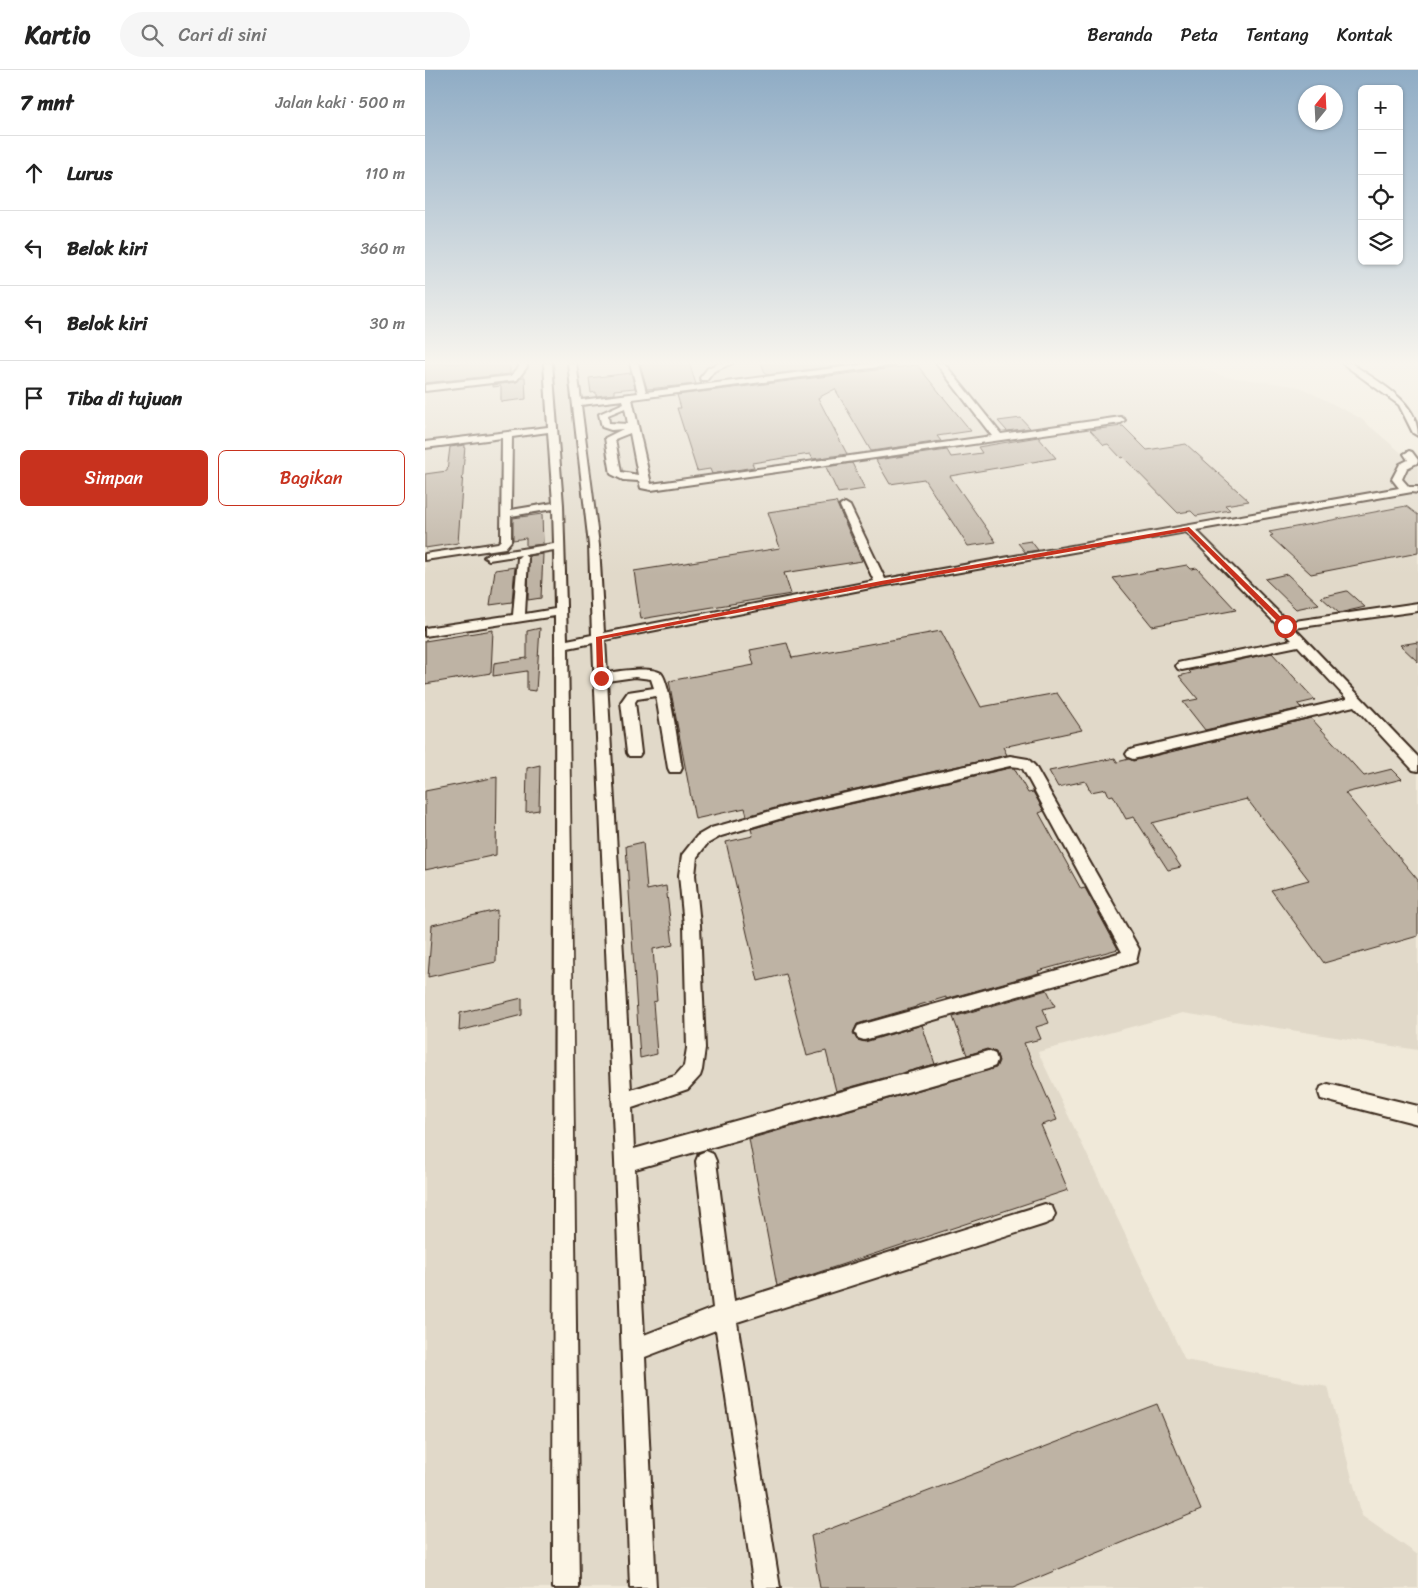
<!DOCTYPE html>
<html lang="id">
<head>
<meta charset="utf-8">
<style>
	body { margin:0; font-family:Sriracha,sans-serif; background:#f6f6f6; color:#222 }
	.controls { position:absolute; right:15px; top:15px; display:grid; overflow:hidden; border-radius:8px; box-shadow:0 1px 4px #0004 }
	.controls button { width:45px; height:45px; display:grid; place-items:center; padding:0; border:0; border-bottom:1px solid #e0e0e0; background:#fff; color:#222; font:25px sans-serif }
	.compass { position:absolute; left:873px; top:15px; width:45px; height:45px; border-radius:50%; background:#fff; box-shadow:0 1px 4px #0004; rotate:18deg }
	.stop { position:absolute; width:15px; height:15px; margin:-11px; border:4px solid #c8321e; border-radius:50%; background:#fff }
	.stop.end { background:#c8321e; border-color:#fff; box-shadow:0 1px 5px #0008 }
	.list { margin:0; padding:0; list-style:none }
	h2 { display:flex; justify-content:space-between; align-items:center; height:65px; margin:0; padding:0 20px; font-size:21px }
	h2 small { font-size:16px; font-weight:400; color:#767676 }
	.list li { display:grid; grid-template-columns:32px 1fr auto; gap:15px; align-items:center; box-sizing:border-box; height:75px; padding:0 20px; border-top:1px solid #e0e0e0 }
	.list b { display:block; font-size:19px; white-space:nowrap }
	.list em { font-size:16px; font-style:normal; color:#767676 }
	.actions { display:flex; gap:10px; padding:15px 20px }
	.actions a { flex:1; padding:11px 0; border:1px solid #c8321e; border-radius:8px; text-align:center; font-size:18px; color:#c8321e }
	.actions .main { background:#c8321e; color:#fff }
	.icon { flex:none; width:28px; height:28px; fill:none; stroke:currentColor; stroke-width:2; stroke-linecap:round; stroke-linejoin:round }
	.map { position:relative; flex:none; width:993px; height:1518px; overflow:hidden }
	header { display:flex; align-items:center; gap:30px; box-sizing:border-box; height:70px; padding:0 25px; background:#fff; border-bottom:1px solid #e0e0e0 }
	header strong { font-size:24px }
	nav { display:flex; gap:28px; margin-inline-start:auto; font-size:18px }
	.search { width:350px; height:45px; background:#f6f6f6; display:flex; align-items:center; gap:12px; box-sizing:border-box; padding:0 18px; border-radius:28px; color:#767676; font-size:19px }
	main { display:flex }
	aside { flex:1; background:#fff }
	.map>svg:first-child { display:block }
</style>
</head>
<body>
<header>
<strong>Kartio</strong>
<div class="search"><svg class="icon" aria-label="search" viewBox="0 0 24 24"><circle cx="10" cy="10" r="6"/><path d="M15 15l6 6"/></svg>Cari di sini</div>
<nav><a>Beranda</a><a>Peta</a><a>Tentang</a><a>Kontak</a></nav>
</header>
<main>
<aside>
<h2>7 mnt<small>Jalan kaki · 500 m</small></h2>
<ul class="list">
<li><svg class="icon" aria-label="ahead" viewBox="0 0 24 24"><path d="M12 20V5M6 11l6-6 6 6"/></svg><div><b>Lurus</b></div><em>110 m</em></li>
<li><svg class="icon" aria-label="left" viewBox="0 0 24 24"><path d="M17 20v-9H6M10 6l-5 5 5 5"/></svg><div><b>Belok kiri</b></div><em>360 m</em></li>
<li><svg class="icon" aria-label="left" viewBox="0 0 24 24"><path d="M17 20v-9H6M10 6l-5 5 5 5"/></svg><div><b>Belok kiri</b></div><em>30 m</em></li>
<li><svg class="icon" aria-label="arrive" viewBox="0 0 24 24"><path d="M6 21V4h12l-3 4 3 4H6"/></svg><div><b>Tiba di tujuan</b></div></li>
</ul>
<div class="actions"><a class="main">Simpan</a><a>Bagikan</a></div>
</aside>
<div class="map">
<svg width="993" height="1518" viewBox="0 0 993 1518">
	<rect width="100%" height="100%" fill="#f0e9d9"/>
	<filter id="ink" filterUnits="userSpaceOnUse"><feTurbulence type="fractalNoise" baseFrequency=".02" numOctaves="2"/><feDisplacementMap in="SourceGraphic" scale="10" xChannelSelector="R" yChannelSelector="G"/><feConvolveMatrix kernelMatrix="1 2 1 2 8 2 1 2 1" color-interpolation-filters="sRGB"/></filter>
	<g filter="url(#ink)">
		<path fill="#e1d9c9" d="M0,293H763L798,306L875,317L935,348L993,397V980L758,943L613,982L760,1290L903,1317L937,1446L993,1485V1518H0Z"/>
		<path fill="#beb3a4" stroke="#3b2a1e" d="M0,293H85V304L0,313Z
			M264,293L271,314L222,319L215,294Z
			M336,293H418L419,295L341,305Z
			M492,295L546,361L512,366L516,371L446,381L410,319L393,328L422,384L388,389L385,384L327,393L329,397L287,404L285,399L272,401L252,338H256L252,325Z
			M206,303L210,318L189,320V324L171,326V322L166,323L164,308Z
			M96,307H100L101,329L76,332V316L68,317V315L92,312Z
			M596,348L605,358L582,361L573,351Z
			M698,356L722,380L761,374L824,431L800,435L805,440L771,446L766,441L753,443L698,387L696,388L683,374L679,375L665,360Z
			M613,367L631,388L525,406L571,472L543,476L499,409L465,414L451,390L522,380L526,387L557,383L553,377Z
			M40,375L33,473L0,478V404L22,401L25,377Z
			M427,393L440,419L413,423L401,397Z
			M411,432L437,491L359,503L366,524L216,549L209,501L355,478L343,442Z
			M981,436L993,445V483L886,504L845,466L848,465L844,462Z
			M117,444L118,474L101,476V468L88,470V448Z
			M606,471L613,480L600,482L593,473Z
			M118,484L116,528L103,530L104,486Z
			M762,495L766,499L772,498L811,540L727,556L688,508Z
			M90,497L87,532L65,535L70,500Z
			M862,504L894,534L871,539L840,509Z
			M922,521L940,537L914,543L896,527Z
			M115,558L111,621L102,620V601L68,606L69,593L102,588V561Z
			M68,560L66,603L0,614V571Z
			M516,561L556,637L632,623L657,660L578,677L582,685L364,734L322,746L320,738L270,749L244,611L329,595L325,580L362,573L367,588Z
			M993,572V592L975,575Z
			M847,583L890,630L873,634L876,638L780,660L758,632L773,629L754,606L766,603L764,601Z
			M886,648L939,706L967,699L977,709L920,723L993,810V866L899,893L846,820L884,810L822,729L727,753L756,797L743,800L709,747L701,749L688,725L684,726L681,719L666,722L660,711L633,717L624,701L690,688L692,692L704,689L708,691Z
			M115,695L114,740L101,742L102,698Z
			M585,698H589L603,723L608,722L619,741L614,743L656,819L660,818L693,879L613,901L614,903L521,929V927L491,936V937L432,954L428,963L432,970L440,972L497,955L510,994L411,1021L401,981L382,986L361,904L333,911L301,772L328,766L326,759L364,748Z
			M72,707L71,785L0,800V721Z
			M218,772L222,820L241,816L248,875L228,879L232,931L228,932L232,984L215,988L201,776Z
			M72,840L71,892L3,907L7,855Z
			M622,920L630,936L618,939L624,953L611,957L616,969L599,973L632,1050L616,1055L643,1120L352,1216L324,1069L571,998L574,991L571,982L562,979L542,985L528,947Z
			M97,928V945L34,961L35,943Z
			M732,1334L776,1440L588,1518H395L386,1466Z"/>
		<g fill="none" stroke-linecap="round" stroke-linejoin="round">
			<defs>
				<path id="minor" d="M94,293H102V297L92,310L0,321V315L86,306L94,297Z
					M119,293H127L138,435L142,570L167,565L164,475L143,293H151L156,330L213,323L205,293H213L221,322L450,293H473L469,295L207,329L226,414L567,366L511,293H519L576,364L696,347L700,350L696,353L226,420L216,418L214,411L198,410L186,404L180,368L198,359L186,360L177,357L174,344L199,333L198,330L156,335L174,475L179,563L449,511L415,436L420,433L425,436L460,509L974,418L967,409L975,394L983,390L979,384L984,381L987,382L993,390L992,393L982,398L977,409L984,417H993V423L987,422L771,460L863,552L993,533V541L869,558L993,687V701L988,700L929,636L708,689L703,687L701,684L703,681L708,679L922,629L873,576L757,600L753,599L751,596L753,593L757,592L867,570L761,462L456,516L180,570L182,603C193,601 226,596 236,603C245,611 254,683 257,698L255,702H245L243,698L231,626L212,629L210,632L216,683L214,686H204L202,683L196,632L203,622L229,618L226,609L210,607L182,611L206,1020L250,1006L259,996L262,978L259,855L254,805L257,785L272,766L286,758L364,736L585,686L603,689L610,696L714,879L711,892L705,894L439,970L433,968L430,962L433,956L439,954L697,882L598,699L594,697L585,696L364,746L296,766L282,774L272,787L270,805L275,855L280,978L277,1000L275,1006L263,1019L207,1038L209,1079L563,981L570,984L572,990L570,996L563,999L210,1099L219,1265L288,1238L271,1091L274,1084L281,1081L288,1084L291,1091L309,1231L620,1134L627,1137L630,1144L627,1151L620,1154L312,1252L355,1518H329L291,1260L220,1287L231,1518H205L190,1092L168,573L143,578C148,891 150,1204 154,1518H128C128,1194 131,870 130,546L0,566V558L88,545L93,488L96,485L64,490L59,487L64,484L129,474L128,439L86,446V471L80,478L0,490V484L73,473L76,470L77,368L0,378V372L123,357ZM200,338L203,354L184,353L183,345ZM123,362L128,433L86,440L87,367ZM205,363L213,405L196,402L190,369ZM129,480L130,539L100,544L103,488L99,485Z
					M294,293H308L289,301L282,310H276L275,308L283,298Z
					M917,293H926C952,312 993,330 993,366L988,363L974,335Z
					M903,1014L993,1036V1054L896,1029L894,1023L896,1017Z"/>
			</defs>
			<use href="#minor" stroke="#3b2a1e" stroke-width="4"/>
			<use href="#minor" fill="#fcf5e5" fill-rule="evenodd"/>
		</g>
	</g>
	<linearGradient id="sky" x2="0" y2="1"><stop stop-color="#8facc5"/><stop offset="0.58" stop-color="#f8f5ee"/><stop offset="1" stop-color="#f8f5ee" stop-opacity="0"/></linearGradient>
	<rect width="993" height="505" fill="url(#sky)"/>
	<path fill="#c8321e" d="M764,457L863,554V557H858L762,461L456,515L177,569L179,608L176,610L172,608L171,567L456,511Z"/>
</svg>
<div class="controls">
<button>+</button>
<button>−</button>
<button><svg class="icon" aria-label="locate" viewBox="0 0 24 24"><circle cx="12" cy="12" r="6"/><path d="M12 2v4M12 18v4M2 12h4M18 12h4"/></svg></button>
<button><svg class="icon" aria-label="layers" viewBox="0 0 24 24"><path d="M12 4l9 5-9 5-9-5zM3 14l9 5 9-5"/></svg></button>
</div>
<svg class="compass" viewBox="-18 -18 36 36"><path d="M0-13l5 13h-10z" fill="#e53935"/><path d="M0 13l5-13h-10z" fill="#767676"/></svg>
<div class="stop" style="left:860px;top:556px"></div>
<div class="stop end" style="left:176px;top:608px"></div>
</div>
</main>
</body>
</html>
